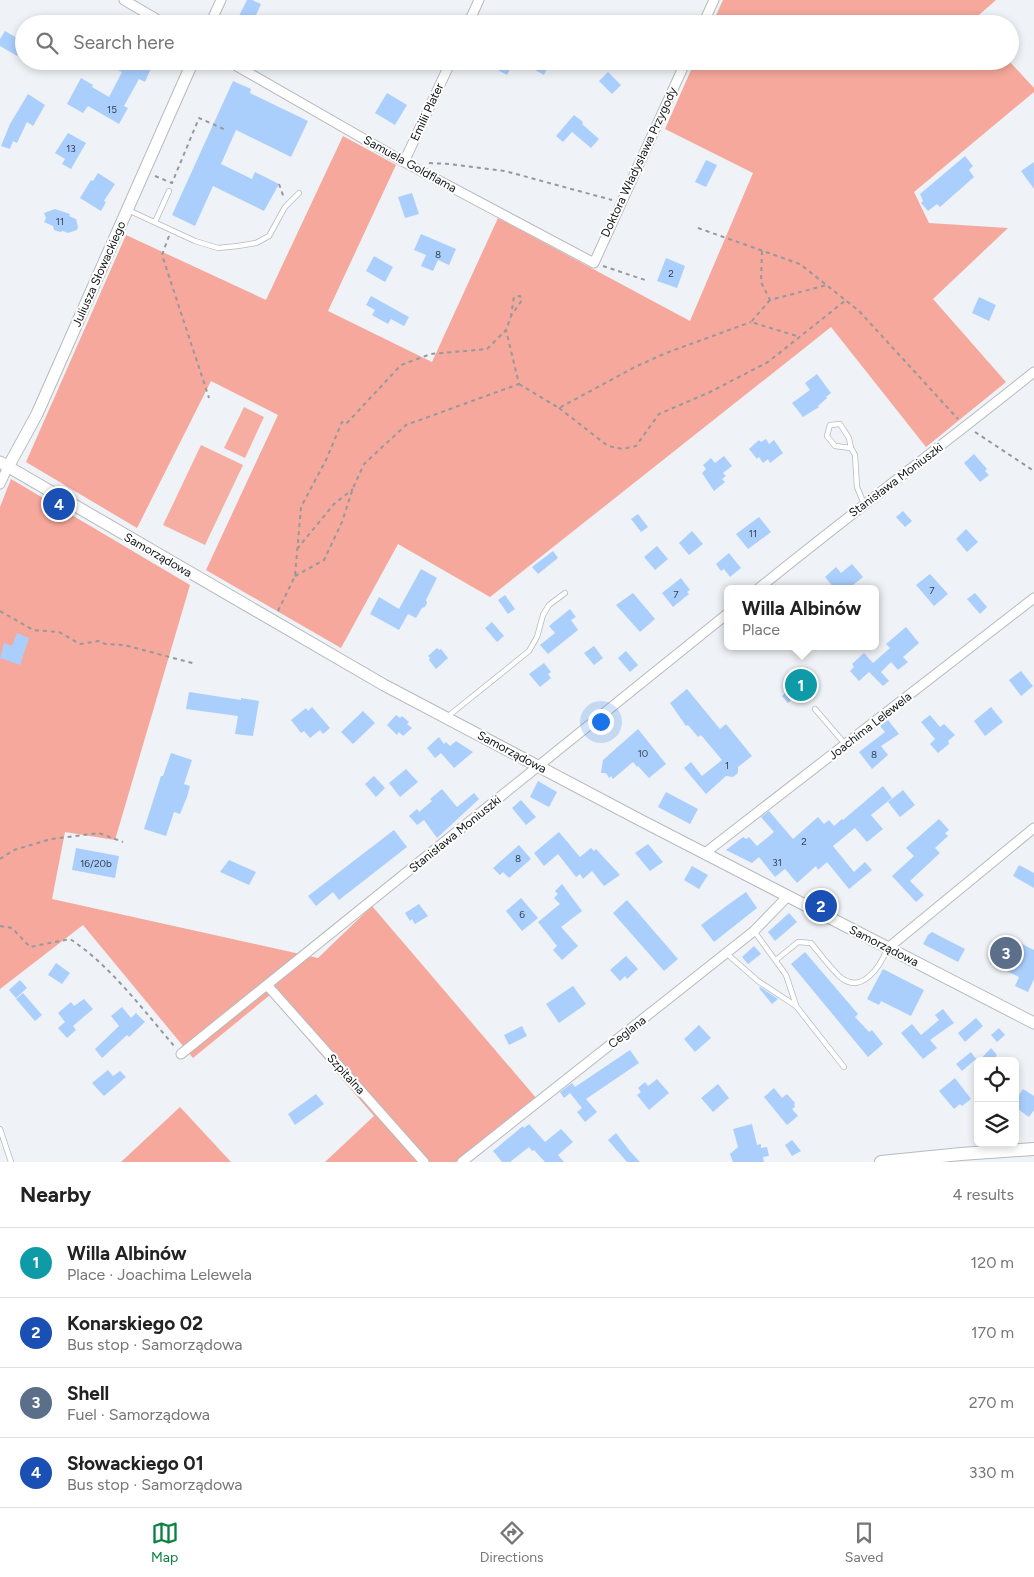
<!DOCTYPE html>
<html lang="en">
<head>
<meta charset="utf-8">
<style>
	body { margin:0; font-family:Figtree,sans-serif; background:#f2f2f2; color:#222 }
	.controls { position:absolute; right:15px; bottom:15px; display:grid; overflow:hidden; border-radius:8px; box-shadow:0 2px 8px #0003 }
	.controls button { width:45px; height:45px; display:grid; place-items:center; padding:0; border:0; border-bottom:1px solid #e0e0e0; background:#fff; color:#222; font:25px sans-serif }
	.you { position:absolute; left:600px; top:721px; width:18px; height:18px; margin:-12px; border:4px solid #fff; border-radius:50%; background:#1a73e8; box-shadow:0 0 0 8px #1a73e833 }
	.badge { display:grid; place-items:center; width:32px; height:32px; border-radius:50%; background:#0b8043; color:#fff; font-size:16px; font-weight:700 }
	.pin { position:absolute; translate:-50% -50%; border:2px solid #fff; box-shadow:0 1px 5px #0006 }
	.popup { position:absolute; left:724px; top:585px; width:155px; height:65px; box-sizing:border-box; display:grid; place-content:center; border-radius:8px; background:#fff; filter:drop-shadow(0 1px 4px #0005); font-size:16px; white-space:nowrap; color:#767676 }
	.popup b { font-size:19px; color:#222 }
	.popup::after { content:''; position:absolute; left:50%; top:100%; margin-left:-10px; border:10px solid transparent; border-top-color:#fff }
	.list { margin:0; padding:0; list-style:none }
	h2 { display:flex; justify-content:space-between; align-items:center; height:65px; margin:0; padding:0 20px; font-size:21px }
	h2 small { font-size:16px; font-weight:400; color:#767676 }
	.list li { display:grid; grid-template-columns:32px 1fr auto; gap:15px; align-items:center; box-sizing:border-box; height:70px; padding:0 20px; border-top:1px solid #e0e0e0 }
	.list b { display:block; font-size:19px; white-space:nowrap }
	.list p { margin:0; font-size:16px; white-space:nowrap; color:#767676 }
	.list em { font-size:16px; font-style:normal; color:#767676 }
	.icon { flex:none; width:28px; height:28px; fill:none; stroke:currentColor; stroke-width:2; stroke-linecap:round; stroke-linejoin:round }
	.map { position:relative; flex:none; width:1034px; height:1162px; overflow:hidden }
	.search { position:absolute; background:#fff; box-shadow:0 2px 8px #0003; left:15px; right:15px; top:15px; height:55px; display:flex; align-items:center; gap:12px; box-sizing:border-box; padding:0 18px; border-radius:28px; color:#767676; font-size:19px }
	.sheet { height:345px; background:#fff }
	nav { display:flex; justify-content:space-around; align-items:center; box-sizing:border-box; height:70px; border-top:1px solid #e0e0e0; background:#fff; font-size:14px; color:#767676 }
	nav a { display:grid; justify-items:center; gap:2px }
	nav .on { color:#0b8043 }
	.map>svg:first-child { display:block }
</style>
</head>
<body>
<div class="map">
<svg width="1034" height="1162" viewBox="0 0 1034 1162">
	<rect width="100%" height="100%" fill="#eff2f6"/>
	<path fill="#f6aea2" d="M244,407L264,417L245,458L224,448Z
		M201,445L243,465L205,545L163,525Z"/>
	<path fill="#f5a89b" d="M723,0H996L972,21L974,24H712Z
		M695,61H1009L1034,88V92L914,192L929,223L1008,228L933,299L1006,382L926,447L831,327L490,597L398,544L341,648L206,570L278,415L211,381L137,528L26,462L126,235L266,300L343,136L396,165L328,311L432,362L498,218L690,321L753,173L665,129Z
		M11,479L190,585L115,840L65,832L52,899L318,958L372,906L537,1099L456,1162H325L374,1116L270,995L193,1058L83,925L0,989V507Z
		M180,1107L231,1162H121Z"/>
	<path fill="#abcffd" d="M247,0H252L261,4L252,24H235Z
		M5,31L24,42V45L17,56L0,46V39Z
		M98,61H154L145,82L139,79L124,106L128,108L119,124L88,106L83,113L67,104L81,78L93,85L92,87L109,97L122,72Z
		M481,61H514L507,75Z
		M519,61H548L546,65L548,66L544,75Z
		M608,72L621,85L612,94L599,81Z
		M233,81L251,89L250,93L308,121L291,157L236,130L221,164L252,179L255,172L279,184L264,211L213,186L195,226L172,215Z
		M387,93L407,105L395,125L375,113Z
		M28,94L45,105L33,126L27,122L17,143L13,141L10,149L1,146L10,124Z
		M574,115L583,122L582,124L599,139L591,148L572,132L563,142L556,136Z
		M68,133L86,143L71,169L62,164L65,159L55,153Z
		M965,156L973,166L969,170L974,177L940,207L937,204L928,211L921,203L923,201L920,194Z
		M706,160L717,165L706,187L695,182Z
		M1034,162V189L1021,171Z
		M98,173L115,184L104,201L106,202L101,211L80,198L91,180L93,181Z
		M412,193L419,214L405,218L398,197Z
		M55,209L70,214L69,216L76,219L78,227L77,230L68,233L63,231L60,232L54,230L53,226L44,222L46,218L44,213Z
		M421,234L456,249L449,265L438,260L433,271L421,266L426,255L414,250Z
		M374,256L393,267L385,282L366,271Z
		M666,258L685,266L677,288L657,281Z
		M371,296L409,317L404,326L391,319L388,324L372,315L375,310L366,305Z
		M979,297L996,305L989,321L972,313Z
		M817,374L831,393L826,397L827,398L818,406L819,407L803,417L792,403L810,390L805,383Z
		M766,439L769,444L774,440L783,453L770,463L768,459L763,463L759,457L757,459L749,449L759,440L761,442Z
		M974,454L987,469L985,471L989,475L980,482L964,463Z
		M724,456L732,466L723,473L726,476L722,479L725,482L714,491L702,473L706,469L703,465L711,458L715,463Z
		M903,511L912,521L905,527L896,517Z
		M638,514L648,527L641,532L631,519Z
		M759,517L771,532L748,549L736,534Z
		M966,529L978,542L967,552L956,539Z
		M692,531L703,544L689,555L679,543Z
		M657,546L668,559L655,570L644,557Z
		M553,551L558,558L538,574L532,567Z
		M729,553L741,568L730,577L724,569L721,571L716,564Z
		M852,564L863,577L848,589H835L825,577L836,567L841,573Z
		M421,569L437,578L426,600L427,603L425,607L422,608L416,618L408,614L399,630L370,614L379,597L399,609Z
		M930,574L948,594L934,606L916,585Z
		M681,578L690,590L687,592L689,594L673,607L662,593Z
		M633,593L655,619L640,632L616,605Z
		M975,593L987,607L980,614L967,599Z
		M505,595L515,609L508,614L498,600Z
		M570,609L576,617L571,620L578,630L548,654L540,645L555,633L549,626Z
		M492,622L504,636L497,642L485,628Z
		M906,627L919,643L903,657L908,662L898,670L891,662L881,672L889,681L883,686L869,672L859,681L850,671L854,667L852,664L864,653L873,663L890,648L886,644Z
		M17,633L29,638L20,665L0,658L4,643L12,646Z
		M594,646L603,658L594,665L584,653Z
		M437,648L439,650L441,649L448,658L436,669L429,660L430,658L428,656Z
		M626,651L638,665L630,672L618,658Z
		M544,663L551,672L548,674L551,678L540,687L529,674Z
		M807,667L819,681L796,702L793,698L788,703L782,696L786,692L783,688Z
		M1021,671L1033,686L1021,696L1009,680Z
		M687,689L720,729L726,724L752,756L738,767V773L733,777L726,776L706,794L684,768L691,762L702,776L722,760L701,735L698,737L688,725L686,726L670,703Z
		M189,692L241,700V698L259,701L253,736L235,734L238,716L186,709Z
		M312,707L330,728L323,734L320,730L310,738L304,731L301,733L291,720L306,708L308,711Z
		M991,707L1003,722L985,736L974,721Z
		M363,711L375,723L353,744L341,732Z
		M396,715L400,718L402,716L409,722L407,724L412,728L403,736L399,732L397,735L387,725Z
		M930,715L940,727L944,724L955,735L948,741L949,744L938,753L930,744L935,739L921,722Z
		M888,720L899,734L881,746L888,755L872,769L859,752L885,732L880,726Z
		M638,729L666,764L649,778L638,766L637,767L633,762L613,779L611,776L609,778L606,773H601L603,760Z
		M439,737L444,744L446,742L450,746L456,741L473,752L454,768L441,753L435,758L427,748Z
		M171,753L192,760L184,784L190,786L187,797L180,814L174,812L166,836L144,829L161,776H163Z
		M406,769L418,782L400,797L389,783Z
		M374,776L385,788L376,797L365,784Z
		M538,781L557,792L549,807L530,797Z
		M883,786L892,798L871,815L883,829L867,842L855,828L833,846L854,872L865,862L872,870L849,889L827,862L818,870L816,866L797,883L785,869L775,877L759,857L752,863L726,850L743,837L746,839L749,837L757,846L774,832L761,817L769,811L793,839L818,817L824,824L829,820L834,826L842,819L843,820Z
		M442,789L457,807L474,793L479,799L437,838L424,820L417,825L409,816L417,809L419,812L432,801L430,799Z
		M903,790L915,805L900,817L888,802Z
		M666,792L698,809L690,824L658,807Z
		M521,800L536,817L526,825L512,808Z
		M939,819L949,830L945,833L948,836L935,848L940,853L910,881L924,895L916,902L892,876L914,856L906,848Z
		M394,830L407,847L339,900L333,892L316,906L308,896Z
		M559,832L580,857L591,848L594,851L596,849L620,875L604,886L592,871L583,879L580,874L576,877L558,854L544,866L534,853Z
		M648,844L663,862L650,871L635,853Z
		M519,845L531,859L509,878L503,872L500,875L493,868Z
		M76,848L119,856L115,878L72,870Z
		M229,860L256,872L249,885L220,872Z
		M1019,865L1034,873V888L1013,876Z
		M692,866L708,875L699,889L684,880Z
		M562,884L582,911L561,927L578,946L562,960L553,950L557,946L538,922L560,904L554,898L558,894L555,891Z
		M746,892L757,908L714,942L701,925L729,904Z
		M521,898L538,918L522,931L506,911Z
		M627,900L678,959L664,971L613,913Z
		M419,904L428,916L415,924L412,919L410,921L405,913Z
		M789,913L797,922L775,941L768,932Z
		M932,932L965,949L958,962L923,944L928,935Z
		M1004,935L1034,950V979L1028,992L1015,986L1019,977L990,963Z
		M754,946L761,954L748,964L742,957Z
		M805,952L858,1014L855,1017L869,1032L872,1030L883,1044L868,1057L791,964Z
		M626,956L638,969L627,979L625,976L620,981L610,970Z
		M56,963L70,973L62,984L48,975Z
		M883,969L924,990L911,1016L881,1001L879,1005L867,999Z
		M20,980L27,988L16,998L9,990Z
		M573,986L586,1004L559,1023L546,1004Z
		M760,987L778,999L772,1004L759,988Z
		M23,993L42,1015L35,1021L16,999Z
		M84,999L93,1009L73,1026L76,1030L67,1038L58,1028L65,1022L58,1013L71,1002L74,1006Z
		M122,1007L131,1018L136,1013L145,1022L129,1037L127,1035L102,1058L95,1049L119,1026L111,1016Z
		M943,1009L954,1023L930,1040L937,1048L923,1059L901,1033L912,1024L921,1035L939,1020L935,1015Z
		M976,1018L983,1026L965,1042L958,1033Z
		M699,1025L711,1038L695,1052L684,1039Z
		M522,1026L527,1036L509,1045L504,1035Z
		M999,1028L1005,1035L997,1042L991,1035Z
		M991,1048L997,1055L992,1061H979Z
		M630,1050L639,1063L586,1099L597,1112L585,1122L577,1112L582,1108L570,1093L564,1098L560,1092L572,1083L575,1087Z
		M971,1052L976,1059L962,1071L956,1064Z
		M108,1070L113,1076L120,1071L126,1077L104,1096L92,1083Z
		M955,1078L971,1099L962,1106L960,1104L954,1109L939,1091Z
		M657,1079L669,1093L649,1110L637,1095L641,1092L638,1088L645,1082L648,1086Z
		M718,1084L729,1098L713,1112L701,1098Z
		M774,1088L782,1098L787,1094L795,1103L794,1104L795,1107L792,1109L798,1116L787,1125L764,1097Z
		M1023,1089L1034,1096V1110L1029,1117L1015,1107V1101Z
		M316,1094L324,1104L295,1125L288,1114Z
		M529,1124L545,1142L561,1129L573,1142L558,1155L564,1162H545L534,1150L532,1151L529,1147L510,1162H502L493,1151L523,1126L524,1128Z
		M752,1124L757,1145L761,1144V1148L767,1147L769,1156L763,1157L764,1162H733L730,1154L738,1147L733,1129Z
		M616,1133L629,1150L640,1162H627L608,1140Z
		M792,1140L801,1151L792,1156L785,1145Z"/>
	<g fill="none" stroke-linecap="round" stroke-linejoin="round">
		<defs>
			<path id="service" d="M128,210L195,241L218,248L238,246L256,243L269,236L285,207L299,193
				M155,222L169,191
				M851,448L835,446L827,436L830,425L840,424L849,438L851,448L855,455L857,487L864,504
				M815,709L845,744
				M447,717L529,651L537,637L543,615L549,605L565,593
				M754,931L786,975L796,1005
				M726,953L758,981L796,1006L844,1067
				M776,960L798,942L811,943C820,954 829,966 839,976C861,996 880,967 887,949
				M0,1129L11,1162"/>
			<path id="minor" d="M124,0L165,24
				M210,24L221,0
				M468,24L479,0
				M703,24L714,0
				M228,61L404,162L594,263L686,61
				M404,162L451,61
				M0,484L8,467
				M758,589C849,515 943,445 1034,372
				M705,853L1034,598
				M888,948L1034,828
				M267,985L424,1162
				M181,1054L727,614
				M462,1162L754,931L788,896"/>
			<path id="tertiary" d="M0,462L384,685L642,821L1034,1023
				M8,467L37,414L193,61"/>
			<path id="secondary" d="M881,1162L961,1154L1034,1149"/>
		</defs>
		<use href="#service" stroke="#b7babe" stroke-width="6"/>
		<use href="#minor" stroke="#b7babe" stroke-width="11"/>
		<use href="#tertiary" stroke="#b7babe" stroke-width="13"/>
		<use href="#secondary" stroke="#b7babe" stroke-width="14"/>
		<path stroke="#96999c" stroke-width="2" stroke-dasharray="4 4" stroke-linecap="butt" d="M429,163L449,164L505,171L612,200
			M155,176L172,183L199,118L226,130
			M279,184L284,198
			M698,228L800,264L859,311L958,419
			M169,236L162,255L209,398
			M762,251L761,282L770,300L827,285
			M603,266L645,280
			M770,300L751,322L800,337
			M519,384L559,408L635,367L666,353L751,322
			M559,408L608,446L623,449L636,446L659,414L710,392L768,362L846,300
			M975,432L1034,471
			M297,549L334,504L353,489
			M295,576L324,560L342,522L353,488L364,464L406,425L519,384L506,330
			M0,611L33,630L59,632L80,644L99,641L105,644L124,645L196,664
			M278,611L295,576L301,507L326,460L342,422L346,424L401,365L431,354L487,349L506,330L511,316L522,300L520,296L514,297L511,316
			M0,859L14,850L51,839L99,833L123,842
			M0,926L12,928L30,947L70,939C110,965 144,1011 175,1047"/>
		<use href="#service" stroke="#fff" stroke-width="4.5"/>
		<use href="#minor" stroke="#fff" stroke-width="9"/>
		<use href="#tertiary" stroke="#fff" stroke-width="11"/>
		<use href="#secondary" stroke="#fff" stroke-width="12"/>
	</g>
	<g text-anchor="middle" stroke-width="4" stroke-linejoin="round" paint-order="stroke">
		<g font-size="10" fill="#38424e">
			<text x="112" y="113">15</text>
			<text x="71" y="152">13</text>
			<text x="60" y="225">11</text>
			<text x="438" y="258">8</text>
			<text x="671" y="277">2</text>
			<text x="753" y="537">11</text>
			<text x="932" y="594">7</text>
			<text x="676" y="598">7</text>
			<text x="643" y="757">10</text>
			<text x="874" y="758">8</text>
			<text x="727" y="769">1</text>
			<text x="804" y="845">2</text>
			<text x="518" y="862">8</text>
			<text x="777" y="866">31</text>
			<text x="96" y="867">16/20b</text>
			<text x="522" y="918">6</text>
		</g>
		<g font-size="12" fill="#111314" stroke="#fff">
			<text transform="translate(427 112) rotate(-65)" y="4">Emilii Plater</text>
			<text transform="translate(639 162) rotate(-65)" y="4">Doktora Władysława Przygody</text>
			<text transform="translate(410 164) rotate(29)" y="4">Samuela Goldflama</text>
			<text transform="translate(99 274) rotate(-66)" y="4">Juliusza Słowackiego</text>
			<text transform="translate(896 480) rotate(-37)" y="4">Stanisława Moniuszki</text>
			<text transform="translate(158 555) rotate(30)" y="4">Samorządowa</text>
			<text transform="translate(870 726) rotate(-38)" y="4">Joachima Lelewela</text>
			<text transform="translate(512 752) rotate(28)" y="4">Samorządowa</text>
			<text transform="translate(455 834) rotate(-39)" y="4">Stanisława Moniuszki</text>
			<text transform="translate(884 946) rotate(27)" y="4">Samorządowa</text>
			<text transform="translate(627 1032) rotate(-38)" y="4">Ceglana</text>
			<text transform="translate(346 1074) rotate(48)" y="4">Szpitalna</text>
		</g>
	</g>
</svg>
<div class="controls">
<button><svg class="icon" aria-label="locate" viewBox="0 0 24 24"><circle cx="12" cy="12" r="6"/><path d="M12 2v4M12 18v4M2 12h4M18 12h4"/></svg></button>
<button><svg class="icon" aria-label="layers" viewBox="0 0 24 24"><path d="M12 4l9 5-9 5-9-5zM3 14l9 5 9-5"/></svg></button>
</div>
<div class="you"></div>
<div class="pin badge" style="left:801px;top:685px;background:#0f9aa8">1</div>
<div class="popup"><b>Willa Albinów</b>Place</div>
<div class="pin badge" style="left:821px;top:906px;background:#1a4fb4">2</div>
<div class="pin badge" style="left:1006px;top:953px;background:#5c6f8a">3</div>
<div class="pin badge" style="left:59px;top:504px;background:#1a4fb4">4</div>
<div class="search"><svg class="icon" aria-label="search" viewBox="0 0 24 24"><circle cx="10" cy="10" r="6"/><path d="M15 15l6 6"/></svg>Search here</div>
</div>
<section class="sheet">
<h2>Nearby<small>4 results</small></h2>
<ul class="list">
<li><span class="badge" style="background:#0f9aa8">1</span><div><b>Willa Albinów</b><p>Place · Joachima Lelewela</p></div><em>120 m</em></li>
<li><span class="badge" style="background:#1a4fb4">2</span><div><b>Konarskiego 02</b><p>Bus stop · Samorządowa</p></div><em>170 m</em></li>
<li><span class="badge" style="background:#5c6f8a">3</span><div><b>Shell</b><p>Fuel · Samorządowa</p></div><em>270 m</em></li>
<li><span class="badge" style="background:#1a4fb4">4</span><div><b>Słowackiego 01</b><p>Bus stop · Samorządowa</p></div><em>330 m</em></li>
</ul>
</section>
<nav>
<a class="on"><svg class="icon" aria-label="map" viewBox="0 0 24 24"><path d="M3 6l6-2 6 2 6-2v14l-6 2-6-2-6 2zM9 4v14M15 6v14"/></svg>Map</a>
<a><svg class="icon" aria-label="directions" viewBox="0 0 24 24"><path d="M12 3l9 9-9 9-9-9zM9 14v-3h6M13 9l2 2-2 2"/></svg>Directions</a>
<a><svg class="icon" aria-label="saved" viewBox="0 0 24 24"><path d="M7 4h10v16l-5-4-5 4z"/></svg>Saved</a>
</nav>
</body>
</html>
